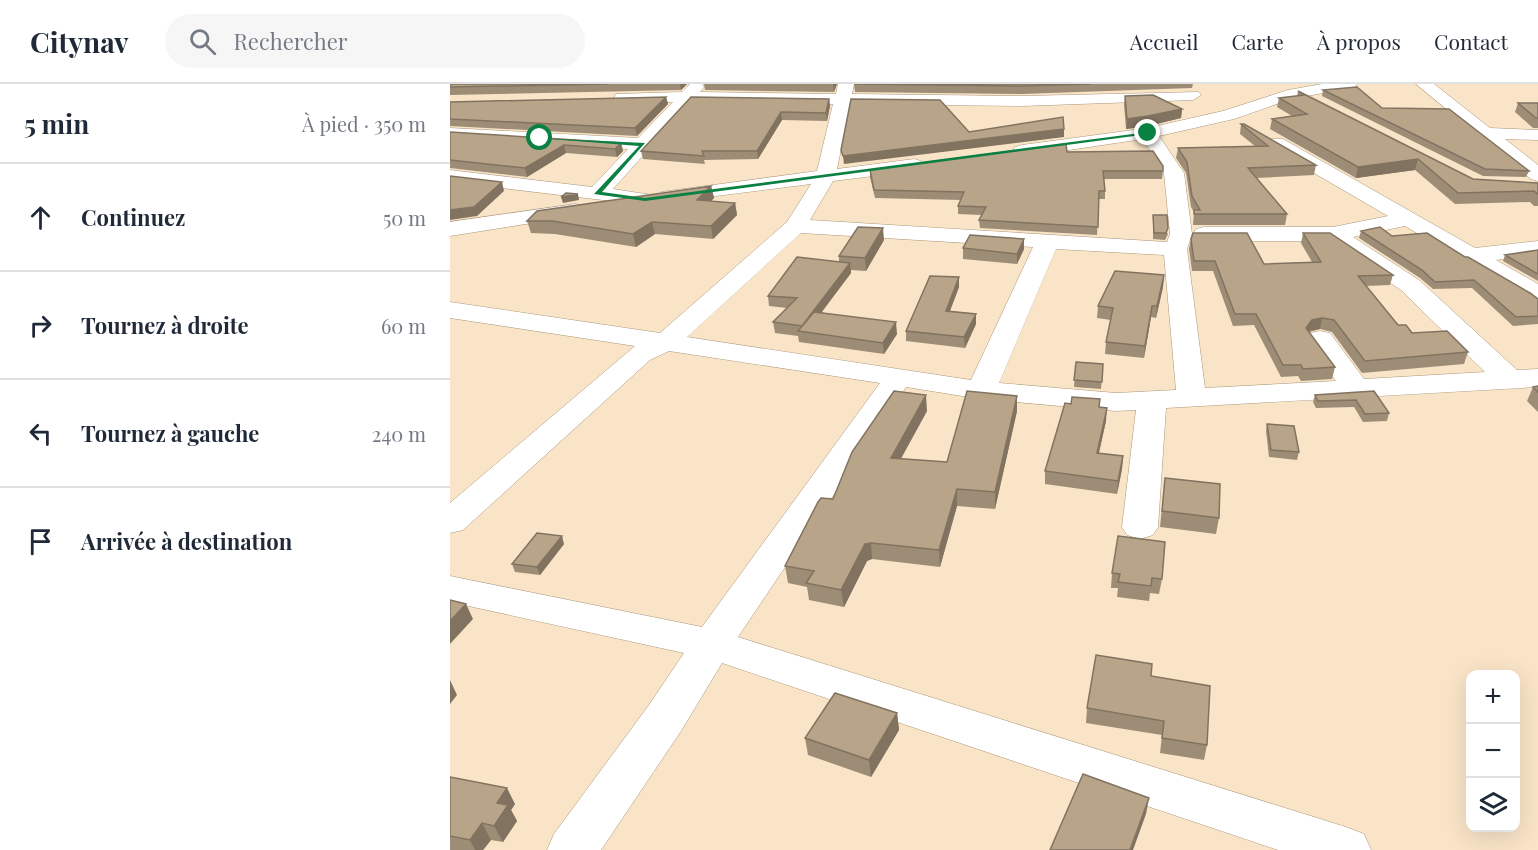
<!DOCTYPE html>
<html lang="fr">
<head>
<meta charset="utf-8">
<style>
	body { margin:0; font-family:"Playfair Display",serif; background:#f6f6f7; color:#1f2937 }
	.controls { position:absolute; right:18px; bottom:18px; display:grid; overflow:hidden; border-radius:12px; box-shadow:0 6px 24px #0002 }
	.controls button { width:54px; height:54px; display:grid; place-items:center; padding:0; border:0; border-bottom:2px solid #e0e1e3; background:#fff; color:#1f2937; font:30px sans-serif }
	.stop { position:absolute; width:18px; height:18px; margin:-14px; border:4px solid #0b8043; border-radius:50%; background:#fff }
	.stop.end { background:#0b8043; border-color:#fff; box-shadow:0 2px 6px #0008 }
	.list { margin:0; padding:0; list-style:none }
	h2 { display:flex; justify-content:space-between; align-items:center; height:78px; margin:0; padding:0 24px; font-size:26px }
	h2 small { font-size:20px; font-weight:400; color:#747a83 }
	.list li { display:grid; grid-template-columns:39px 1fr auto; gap:18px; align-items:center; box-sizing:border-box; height:108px; padding:0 24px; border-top:2px solid #e0e1e3 }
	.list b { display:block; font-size:22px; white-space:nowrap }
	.list em { font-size:20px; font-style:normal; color:#747a83 }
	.icon { flex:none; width:33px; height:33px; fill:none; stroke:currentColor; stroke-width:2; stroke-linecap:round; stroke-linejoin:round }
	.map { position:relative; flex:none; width:1088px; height:766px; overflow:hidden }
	header { display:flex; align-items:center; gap:36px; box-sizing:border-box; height:84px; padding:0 30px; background:#fff; border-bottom:2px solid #e0e1e3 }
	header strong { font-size:28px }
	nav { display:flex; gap:33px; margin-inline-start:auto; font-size:21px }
	.search { width:420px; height:54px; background:#f6f6f7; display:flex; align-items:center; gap:15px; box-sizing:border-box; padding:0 21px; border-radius:33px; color:#747a83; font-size:22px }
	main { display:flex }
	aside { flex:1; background:#fff }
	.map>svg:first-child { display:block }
</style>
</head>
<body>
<header>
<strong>Citynav</strong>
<div class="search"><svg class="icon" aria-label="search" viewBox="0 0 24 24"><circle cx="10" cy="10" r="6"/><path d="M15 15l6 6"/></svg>Rechercher</div>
<nav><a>Accueil</a><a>Carte</a><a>À propos</a><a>Contact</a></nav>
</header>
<main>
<aside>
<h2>5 min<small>À pied · 350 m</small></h2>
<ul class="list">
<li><svg class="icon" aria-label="ahead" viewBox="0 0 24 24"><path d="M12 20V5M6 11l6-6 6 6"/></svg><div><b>Continuez</b></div><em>50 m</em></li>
<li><svg class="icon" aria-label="right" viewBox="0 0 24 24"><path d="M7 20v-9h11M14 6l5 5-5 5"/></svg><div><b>Tournez à droite</b></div><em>60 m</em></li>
<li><svg class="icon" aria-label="left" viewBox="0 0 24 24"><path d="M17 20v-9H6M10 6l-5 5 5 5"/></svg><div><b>Tournez à gauche</b></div><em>240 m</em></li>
<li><svg class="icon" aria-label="arrive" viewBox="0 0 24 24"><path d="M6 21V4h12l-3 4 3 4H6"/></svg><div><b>Arrivée à destination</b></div></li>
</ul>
</aside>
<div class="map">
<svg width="1088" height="766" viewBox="0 0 1088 766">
	<rect width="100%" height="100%" fill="#f9e4c7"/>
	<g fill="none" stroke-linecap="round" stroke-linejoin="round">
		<defs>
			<path id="minor" d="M240,0H252L254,3L250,8L386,10L388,0H404L402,10L572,12L749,8L751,11L743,16L572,22L400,20L387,85L464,75L471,77L474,81L471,85L464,87L383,97L360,136L717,158L720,150L714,89L693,55L572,73L565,71L563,67L565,63L572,61L698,44L773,27L838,6L872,0H907L905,3L841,15L784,35L709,52L734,89L742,150L737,165L755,304L886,297L856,255L860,249L870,247L880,249L914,295L1035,288L951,206L878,157H754L746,155L743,150L746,145L754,143H883L938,132L819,63L817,59L819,55H833L1025,164L1088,157V171L1046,176L1088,200V218L1079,215L955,142L903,153L969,196L1067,286L1088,285V303L716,324L708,443L703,451L690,455L677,451L672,443L686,326L666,327L531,315L456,303L288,553L896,743L914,750L921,766H828L272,579L231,647L151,766H97L104,750L199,621L234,569L0,518V492L252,543L430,299L219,267L200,276L13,446L0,449V419L185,262L0,234V218L210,249L337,138L361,100L218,118L211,116L208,112L211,108L367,87L383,20L241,18L163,105L202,111L206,115L202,119L195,121L0,98V86L142,103L178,65L0,54V44L188,54L223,18L172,19L166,18L164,14L166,10L232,8ZM351,149L583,163L521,296L237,253ZM606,165L714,171L726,306L666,309L549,299Z
				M966,0H984L1040,44L1088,46V56L1055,55L1088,81V97L1081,95Z
				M125,120L133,121L136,126L133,131L0,152V138Z"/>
		</defs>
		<use href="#minor" stroke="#ab977c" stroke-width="1"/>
		<use href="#minor" fill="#fff" fill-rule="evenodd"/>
	</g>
	<path fill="#9e8d76" d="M0,0H237L231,6L0,11Z
		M254,0H387L384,8L255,6Z
		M404,0H743L742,4L572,10L405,8Z
		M873,6L932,24L1079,87L1076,93L1033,92L872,12Z
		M848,7L1023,95L1088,99V122H1084L1080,118L1005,120L965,86L906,94L820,45L822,35L842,32L827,23L829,14L847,12Z
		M675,12L732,25L731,34L698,42L676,45L674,21Z
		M216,13L218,20L187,52L0,42V18Z
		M379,15L380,22L377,37L332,36L308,75L254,76L255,80L193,75L191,67Z
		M1068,19H1088V44H1083L1065,28Z
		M791,40L866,81L864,91L807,94L837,130L835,141H743L744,128L741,123L736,89L726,74L728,64L805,62L790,50Z
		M0,48L171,59L173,67L167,73L116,69L77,93L0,84Z
		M617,68L713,87L712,95H654L655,107V115H649L647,151L530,144L529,136L532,131L508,130V122L511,116L425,114L420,93V86Z
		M261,102L264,114L261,117L285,119L287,131L263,155L205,150L186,163L105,150L81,149L77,137Z
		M703,131L718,150L715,156L703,155Z
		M911,147L942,152L1015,173L1088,215V240L1063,242L1022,204L983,205L970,194L909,154Z
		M853,149L943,191L940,201L916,202L948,241L962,249L1018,268L1014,280L912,289L882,248L870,245L859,248L885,283L882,295L851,297L848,292L831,293L804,241L783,242L763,187H742L739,165L741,155L814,180L862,178L851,159Z
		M574,155V165L567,180L513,175V164Z
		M434,156L416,187L401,186V189L371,228L447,250L434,270L349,258L348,252L325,249L323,238L337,224L319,222L318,212L389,178V172Z
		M1088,166V197L1053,177L1055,171Z
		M714,191L713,203L706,234L701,233L694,274L655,270L656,258L661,236L647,234L648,222Z
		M509,193V203L500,227L526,230V240L515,264L456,257V247Z
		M626,278L653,280L651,305L624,303Z
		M1088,302V328L1077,317L1083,303Z
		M924,307L939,329L937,337L913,338L904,323L866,324L863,318L865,311Z
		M649,323L656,337L649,369L673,372L672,385L667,410L595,400V387Z
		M477,327L451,375L497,378L567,327L545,425L507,422L490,483L422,475L417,477L394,523L359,516L357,503L338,499L335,482L383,415Z
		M817,340L849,368L847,376L819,373L816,347Z
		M715,394L769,434L766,450L710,443Z
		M114,460L90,491L65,488L62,480Z
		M662,489L712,495L709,510L700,509L699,517L667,513L668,504H661Z
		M701,592L757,661L754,676L710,669L712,651L636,639L637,624Z
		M447,629L449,646L421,693L358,671L355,654Z
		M0,693L65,720L61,726L67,737L53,758L41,756L33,766H0Z"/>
	<path fill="#817360" d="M230,0H237L231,6Z
		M383,0H387L384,8Z
		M216,13L218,20L187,52L185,44Z
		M379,15L380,22L377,37L376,29Z
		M732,25L731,34L698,42L676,45L677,35Z
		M331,28L332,36L308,75L307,67Z
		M614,45V53L394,80L393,72Z
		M171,59L173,67L167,73L165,65Z
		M114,61L116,69L77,93L75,84Z
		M968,75L965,86L906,94L908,83Z
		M52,98L54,107L27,132L0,136V126Z
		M261,102L264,114L250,128L247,116Z
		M128,110L129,116L113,119L111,113Z
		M285,119L287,131L263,155L261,142Z
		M202,138L205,150L186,163L183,150Z
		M433,144L434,156L416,187L415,174Z
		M574,155V165L567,180V170Z
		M400,179L401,189L357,248L352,242Z
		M714,191L713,203L706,234L707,222Z
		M509,193V203L496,237V227Z
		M702,222L701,233L694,274L695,262Z
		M526,230V240L515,264L514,253Z
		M872,234L870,245L860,247L854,255L856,244L862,236Z
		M446,238L447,250L434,270L433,259Z
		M476,311L477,327L442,390L441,374Z
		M567,312V327L545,425V408Z
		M657,324L656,337L646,381L647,369Z
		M673,372L672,385L667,410L668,397Z
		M507,405V422L490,483L489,466Z
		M112,452L114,460L90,491L87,483Z
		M421,459L422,475L417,477L394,523L391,506L415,460Z
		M16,520L23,535L0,560V537Z
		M0,596L7,611L0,620Z
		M447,629L449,646L421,693L419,676Z
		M57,704L65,720L61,726L67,737L53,758L44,742L47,719Z
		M699,714L696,730L683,766H680Z
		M32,739L41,756L33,766H25L20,756Z"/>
	<path fill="#b8a489" stroke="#817360" stroke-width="1.5" d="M0,0H158L0,3Z
		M404,0H641L572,2Z
		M907,3L932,24L999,25L1079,87L1035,85L873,6Z
		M848,7L1023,95L1088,99V110L1084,107L1008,109L968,75L908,83L822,35L857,30L829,14L854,11Z
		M703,11L732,25L698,32L677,35L675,12Z
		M216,13L185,44L0,35V18Z
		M241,13L379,15L376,29L331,28L307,67H252L254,72L191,67Z
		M401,15L490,16L519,48L613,33L614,45L393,72L391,66Z
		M1068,19H1088V34H1086Z
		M791,40H794L866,81L798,84L837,130H744V126H750L742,112L737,78L728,64L818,62Z
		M0,48L171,59L165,65L114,61L75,84L0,76Z
		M616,60L617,68L703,67L713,82V87H653L655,107H649L648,143L529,136L536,123L508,122L514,108L424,106L420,86Z
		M0,92L52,98L24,123L0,126Z
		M261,102L247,116L285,119L261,142L202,138L183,150L102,137H77L87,127Z
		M116,109L128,110L111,113Z
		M703,131H717L718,144L716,149H704Z
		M408,143L433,144L415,174L389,172Z
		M930,143L942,152L977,149L1015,173H1018L1080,209L1088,215V232L1066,233L1024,196L985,198L972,186L911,147Z
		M743,149H797L814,180L871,178L853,149H880L943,191L908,192L948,241H956L962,249L997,247L1018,268L915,277L884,236L872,234L862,236L856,244L885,283L853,285L851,281H833L806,230H785L765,177H744L741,155Z
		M520,151L574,155L567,170L513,164Z
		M1088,166V190L1055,171Z
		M347,173L400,179L352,242L323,238L347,214L318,212Z
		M665,187L714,191L707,222H702L695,262L656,258L663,224L648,222Z
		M480,192L509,193L496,227L526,230L514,253L456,247Z
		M364,228L446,238L433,259L348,247Z
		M626,278L653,280L652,298L624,296Z
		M1088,302V308L1083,303Z
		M444,307L476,311L441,374L497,378L517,307L567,312L545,408L507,405L489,466L421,459L415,460L391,506L356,499L364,487L335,482L368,418L371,414L383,415L402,368Z
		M924,307L939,329L915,330L906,316L868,317L865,311Z
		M622,313L650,315L649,323L657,324L647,369L673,372L668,397L595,387L615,319L621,320Z
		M817,340L844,342L849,368L821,366Z
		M715,394L770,400L769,434L712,427Z
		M87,449L112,452L87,483L62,480Z
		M668,452L715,458L712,495L702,494L701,502L668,498L670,490L662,489Z
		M0,516L16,520L0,537Z
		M646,571L702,580L701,592L760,602L757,661L712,654L714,637L637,624Z
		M385,609L447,629L419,676L355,654Z
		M633,690L699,714L680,766H600Z
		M0,693L57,704L47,719L58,721L44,742L32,739L20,756L0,752Z"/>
	<path fill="#0b8043" d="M698,48L699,50L195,117L144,110L189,62L88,54L195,59L152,108L195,114Z"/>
</svg>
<div class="controls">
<button>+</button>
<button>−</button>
<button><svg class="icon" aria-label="layers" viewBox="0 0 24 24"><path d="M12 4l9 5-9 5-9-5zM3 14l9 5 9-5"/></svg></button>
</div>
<div class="stop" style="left:90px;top:54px"></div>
<div class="stop end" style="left:698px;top:49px"></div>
</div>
</main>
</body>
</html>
